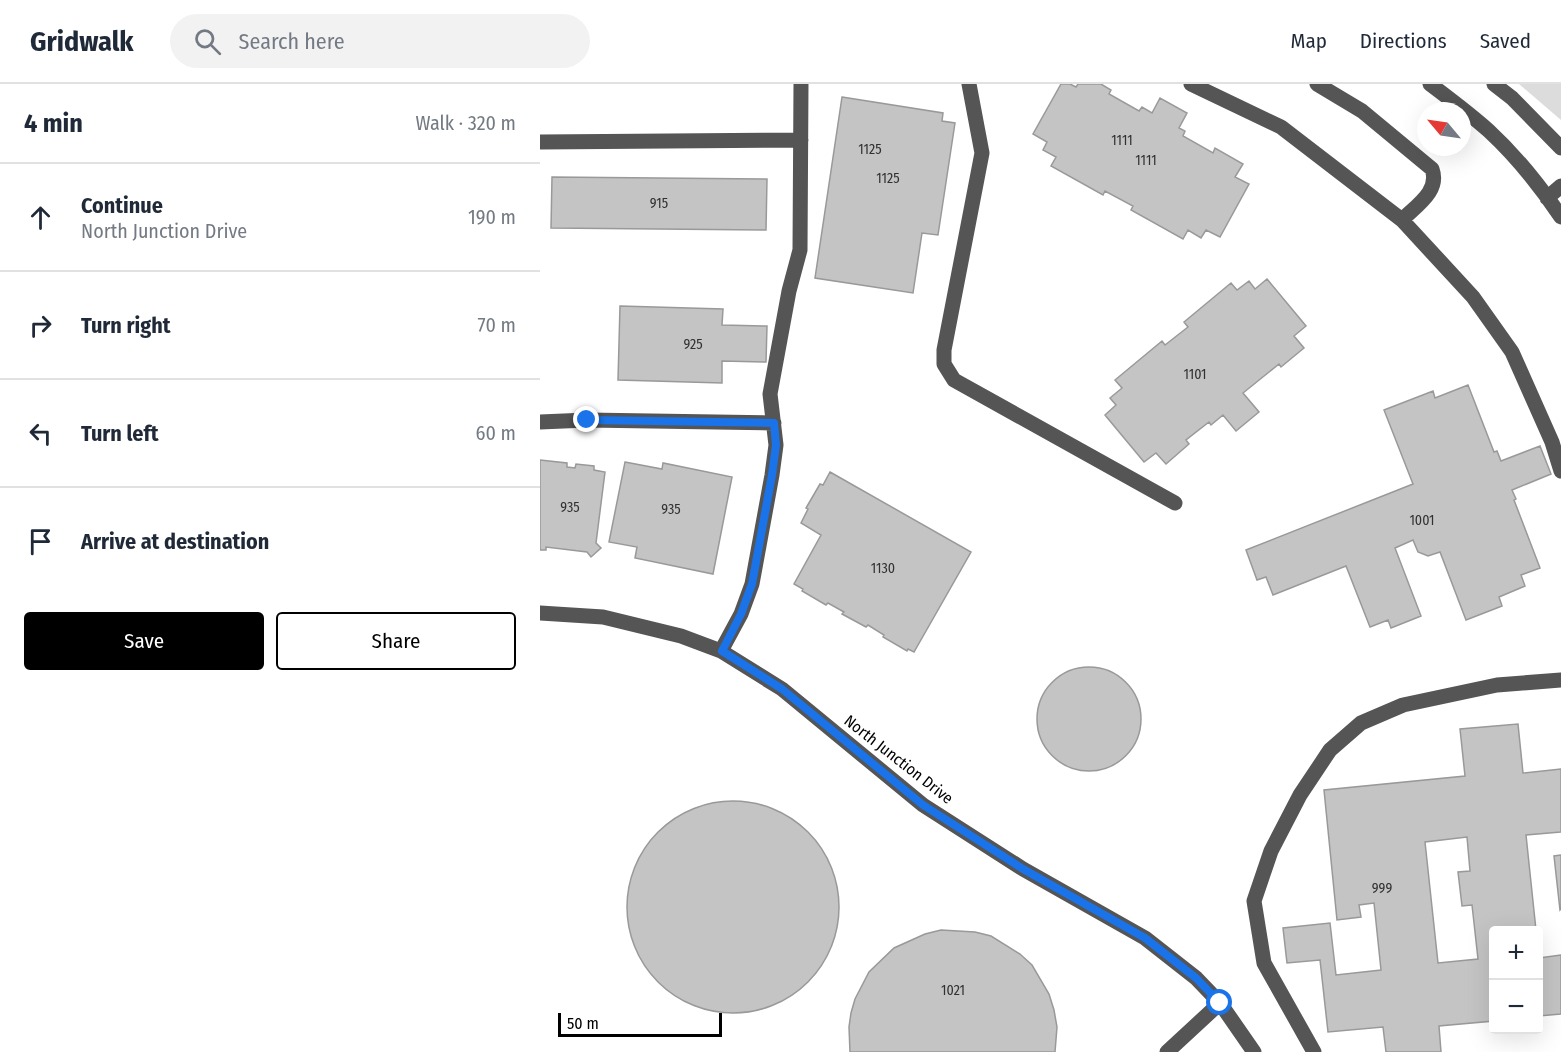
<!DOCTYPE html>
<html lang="en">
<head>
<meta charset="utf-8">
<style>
	body { margin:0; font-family:"Fira Sans Condensed",sans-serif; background:#f2f2f3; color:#1f2937 }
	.controls { position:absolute; right:18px; bottom:18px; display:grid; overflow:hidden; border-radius:6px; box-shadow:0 6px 24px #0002 }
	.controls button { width:54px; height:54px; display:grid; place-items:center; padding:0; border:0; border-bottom:2px solid #e0e1e3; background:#fff; color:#1f2937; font:30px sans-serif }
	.compass { position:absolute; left:877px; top:18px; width:54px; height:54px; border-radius:50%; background:#fff; box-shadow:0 6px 24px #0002; rotate:299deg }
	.scale { position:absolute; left:18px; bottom:15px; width:164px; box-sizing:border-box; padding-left:6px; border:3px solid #000; border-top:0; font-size:16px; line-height:21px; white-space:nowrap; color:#000; -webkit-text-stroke:4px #fff; paint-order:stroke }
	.stop { position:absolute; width:18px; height:18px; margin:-14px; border:4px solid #1a73e8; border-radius:50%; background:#fff }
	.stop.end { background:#1a73e8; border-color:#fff; box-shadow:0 2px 6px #0008 }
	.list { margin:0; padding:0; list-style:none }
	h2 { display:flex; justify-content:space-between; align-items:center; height:78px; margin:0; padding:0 24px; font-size:26px }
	h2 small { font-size:20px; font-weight:400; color:#747a83 }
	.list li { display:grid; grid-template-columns:39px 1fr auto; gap:18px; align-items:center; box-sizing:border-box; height:108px; padding:0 24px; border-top:2px solid #e0e1e3 }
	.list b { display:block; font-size:22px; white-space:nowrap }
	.list p { margin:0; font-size:20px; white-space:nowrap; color:#747a83 }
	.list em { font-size:20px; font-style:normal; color:#747a83 }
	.actions { display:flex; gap:12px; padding:18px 24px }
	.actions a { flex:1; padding:14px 0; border:2px solid #000; border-radius:6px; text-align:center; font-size:21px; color:#000 }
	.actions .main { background:#000; color:#fff }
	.icon { flex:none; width:33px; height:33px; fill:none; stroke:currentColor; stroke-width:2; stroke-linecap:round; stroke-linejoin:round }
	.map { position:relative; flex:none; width:1021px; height:968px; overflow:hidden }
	header { display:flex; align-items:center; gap:36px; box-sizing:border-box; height:84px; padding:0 30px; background:#fff; border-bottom:2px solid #e0e1e3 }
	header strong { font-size:28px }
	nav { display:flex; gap:33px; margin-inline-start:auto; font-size:21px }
	.search { width:420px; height:54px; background:#f2f2f3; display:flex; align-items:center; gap:15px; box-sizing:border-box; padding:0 21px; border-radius:33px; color:#747a83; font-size:22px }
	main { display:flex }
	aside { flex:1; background:#fff }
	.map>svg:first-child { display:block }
</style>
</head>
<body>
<header>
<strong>Gridwalk</strong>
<div class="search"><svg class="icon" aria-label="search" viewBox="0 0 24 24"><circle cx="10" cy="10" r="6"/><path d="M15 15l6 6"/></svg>Search here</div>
<nav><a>Map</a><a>Directions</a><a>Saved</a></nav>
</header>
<main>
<aside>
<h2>4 min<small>Walk · 320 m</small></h2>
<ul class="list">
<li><svg class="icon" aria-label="ahead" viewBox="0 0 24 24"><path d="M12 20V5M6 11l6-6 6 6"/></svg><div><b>Continue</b><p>North Junction Drive</p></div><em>190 m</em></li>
<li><svg class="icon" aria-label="right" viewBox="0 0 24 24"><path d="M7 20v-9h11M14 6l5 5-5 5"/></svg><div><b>Turn right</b></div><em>70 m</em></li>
<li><svg class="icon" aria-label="left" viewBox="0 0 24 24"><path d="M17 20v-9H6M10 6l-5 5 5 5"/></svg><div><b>Turn left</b></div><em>60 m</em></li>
<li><svg class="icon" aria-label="arrive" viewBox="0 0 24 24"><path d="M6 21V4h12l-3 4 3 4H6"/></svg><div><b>Arrive at destination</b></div></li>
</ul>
<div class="actions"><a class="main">Save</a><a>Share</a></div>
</aside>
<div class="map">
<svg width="1021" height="968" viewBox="0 0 1021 968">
	<rect width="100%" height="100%" fill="#fff"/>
	<path fill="#dcdcdc" d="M979,0H1021V36Z"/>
	<path fill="#c4c4c4" stroke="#999" stroke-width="1.5" fill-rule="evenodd" d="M521,0H530L536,3L538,0H561L571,6L569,10L599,27L602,23L612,29L620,14L647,29L639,44L645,47L643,52L673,69L675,64L703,80L695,93L709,100L680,153L666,146L661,154L648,146L643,155L591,126L593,122L565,107L563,111L511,82L516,73L503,66L507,58L493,50Z
		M302,13L403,29L402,37L415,39L398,151L382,149L373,209L275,194Z
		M12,93L227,95L226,146L11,144Z
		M727,195L766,242L754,252L764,264L741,283L739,280L703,309L719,328L696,347L683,331L671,341L669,338L646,356L649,360L626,380L616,369L604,378L565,331L576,321L570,314L582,304L575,296L622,257L625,261L648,243L644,238L691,199L697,206L709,197L715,205Z
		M80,222L183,225L182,241L227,242L226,278L182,277V299L78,296Z
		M928,301L954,368L957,367L961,377L1000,362L1011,390L972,406L976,415L974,416L1000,484L981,491L985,502L959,513L962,522L926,536L900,468L888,472L878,468L873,456L855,464L881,532L851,544L848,536L830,543L806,482L733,511L726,493L717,496L706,466L873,400L844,326L893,307L895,314Z
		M0,376L27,379V383L35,384L36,380L54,382V386L65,388L56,459L61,464L51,473L47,468L6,463V466H0Z
		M85,378L122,385L123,379L192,393L173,490L95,474L97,463L69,458Z
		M290,388L431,468L374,568L368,565L367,567L343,553L344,551L328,541L326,543L302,530L304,528L288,519L286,521L262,507L263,505L254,500L281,451L261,439L268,425L266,424L280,400L283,401Z
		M497 635a52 52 0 1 1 104 0a52 52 0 1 1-104 0Z
		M978,640L983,689L1021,685V748L986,751L996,846H954V937L899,942L901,968H846L843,943L788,948L780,876L747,879L743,844L790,839L796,891L841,886L834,819L819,821L821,833L797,836L784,706L925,692L920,645ZM927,753L930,787L918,788L922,822L932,821L938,875L898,879L885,758Z
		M87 823a106 106 0 1 1 212 0a106 106 0 1 1-212 0Z
		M1021,771V825L1020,826L1014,772Z
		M401,846L435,848L451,852L480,870L492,881L509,910L514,926L517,943L515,968H310L309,943L311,929L315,915L329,888L354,864L385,850Z
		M999,868V874L1021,871V930L999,932Z"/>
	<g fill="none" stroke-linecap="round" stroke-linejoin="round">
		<path stroke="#555" stroke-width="15" d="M429,0L442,69L404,266V280L414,296L635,419
			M651,0L741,43L862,136L933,213L972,268L1012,358L1021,387
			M777,0L822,27L892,85C900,107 877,121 862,136
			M890,0C910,15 930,30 949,47C976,72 1000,102 1021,133
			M954,0L972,14L1021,64
			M0,58L261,56
			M1007,114L1021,102
			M0,338L47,336L234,339
			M0,529L63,533L141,552L181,567L242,605L383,721L483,785L605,854L656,894L680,919L714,968
			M181,567L201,530L212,500L232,391L236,361L230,310L249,207L260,166L261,0
			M627,968L680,919
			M774,968L724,879L714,817L731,767L760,711L790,666L821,639L863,621L957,601L1021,596"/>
	</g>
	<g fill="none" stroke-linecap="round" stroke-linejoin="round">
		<path stroke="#1a73e8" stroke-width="8" d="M47,336L234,339L236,361L232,391L212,500L201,530L182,567L242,605L383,721L483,785L605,854L656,894L680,919"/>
	</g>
	<g text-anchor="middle" stroke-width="4.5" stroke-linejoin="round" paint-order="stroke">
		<g font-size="14" fill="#313131">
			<text x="582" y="61">1111</text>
			<text x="330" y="70">1125</text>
			<text x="606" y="81">1111</text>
			<text x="348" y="99">1125</text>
			<text x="119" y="124">915</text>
			<text x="153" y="265">925</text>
			<text x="655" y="295">1101</text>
			<text x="30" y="428">935</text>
			<text x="131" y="430">935</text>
			<text x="882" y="441">1001</text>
			<text x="343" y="489">1130</text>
			<text x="842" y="809">999</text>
			<text x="413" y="911">1021</text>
		</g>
		<g font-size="16" fill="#000" stroke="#fff">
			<text transform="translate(359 675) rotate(38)" y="6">North Junction Drive</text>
		</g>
	</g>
</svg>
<div class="controls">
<button>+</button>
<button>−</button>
</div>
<svg class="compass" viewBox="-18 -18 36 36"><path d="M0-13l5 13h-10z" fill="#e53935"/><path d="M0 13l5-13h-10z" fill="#747a83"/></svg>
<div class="scale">50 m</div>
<div class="stop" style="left:680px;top:919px"></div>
<div class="stop end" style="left:47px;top:336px"></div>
</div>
</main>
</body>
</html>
